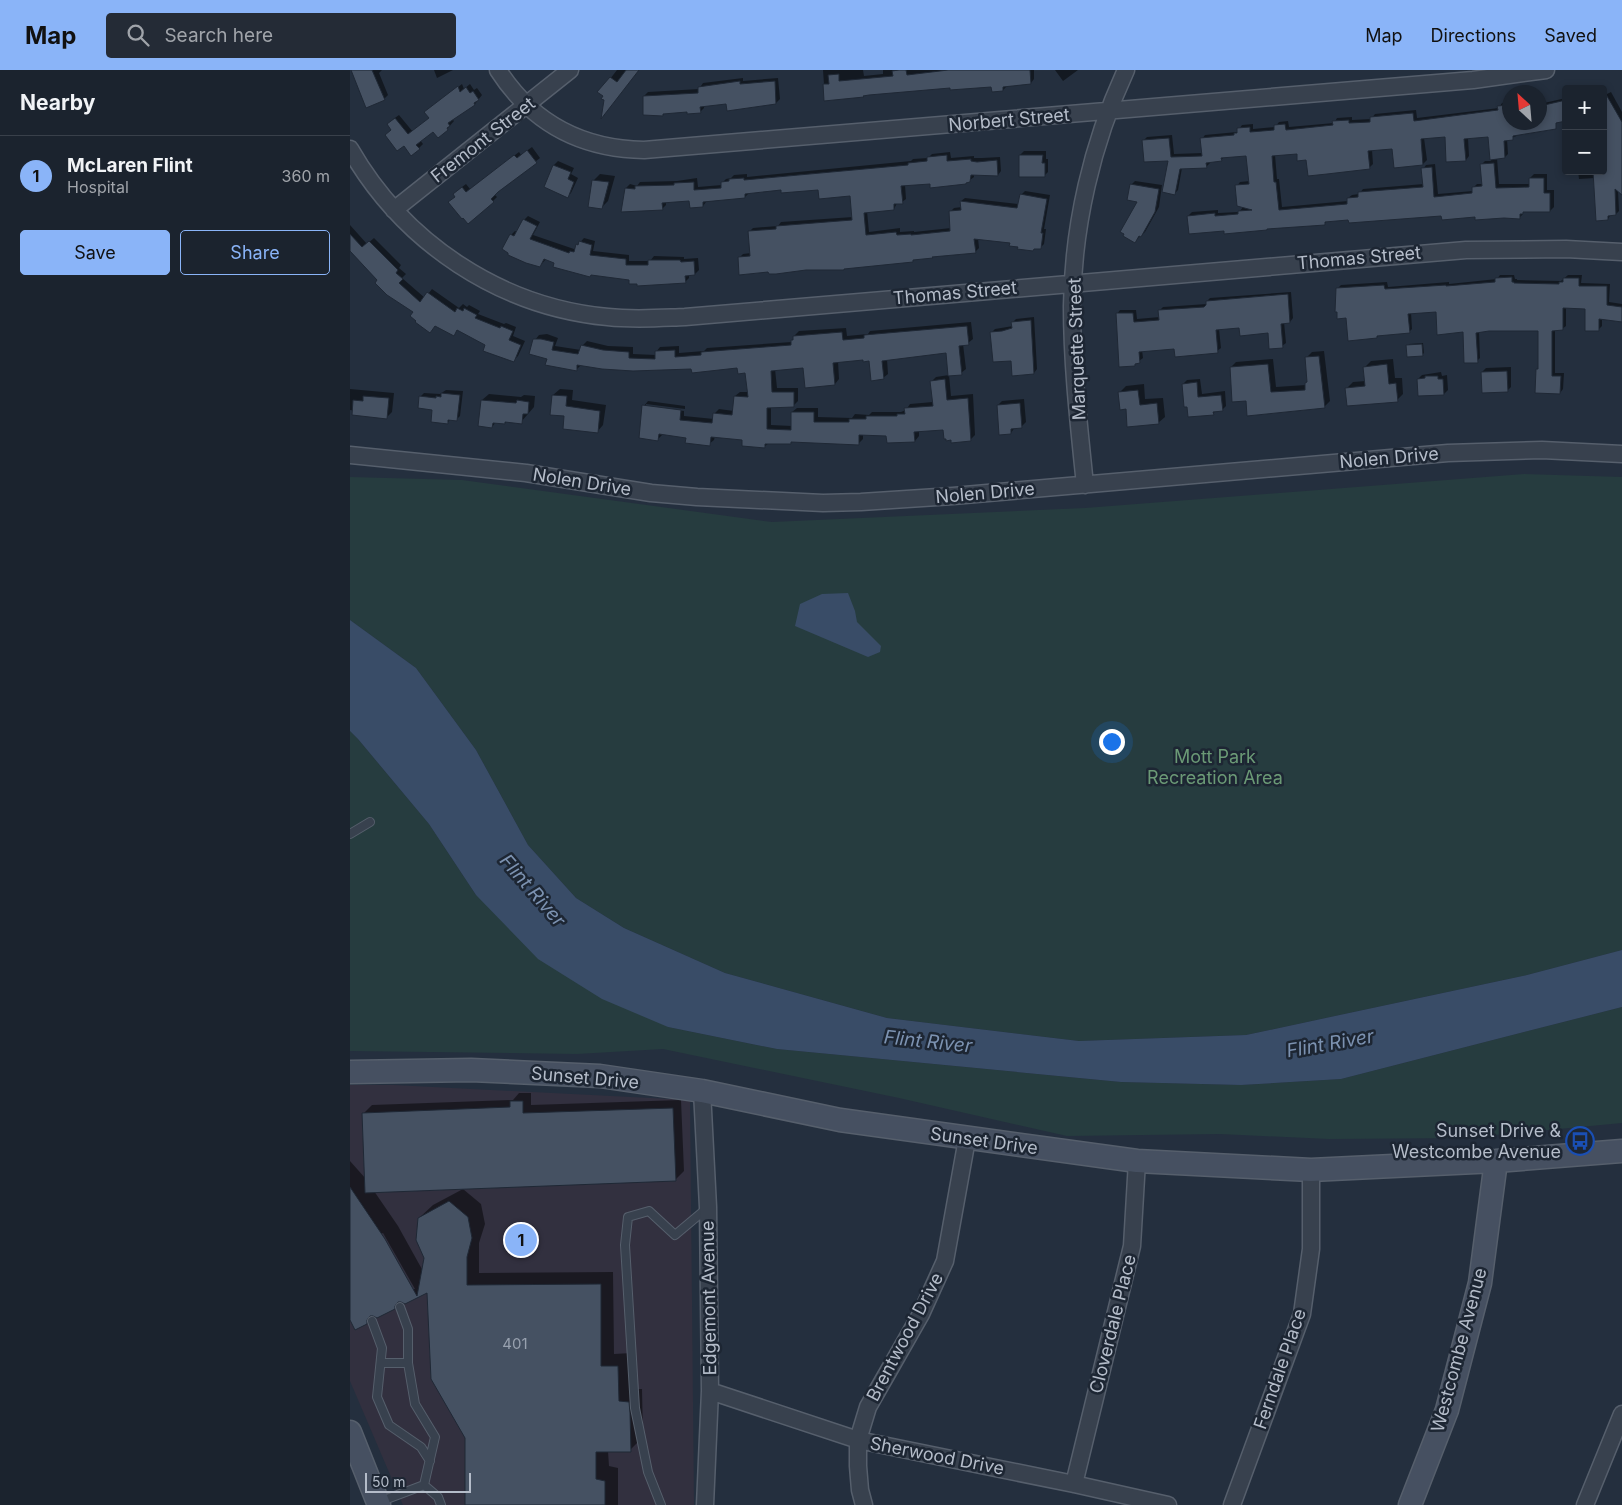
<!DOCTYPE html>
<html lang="en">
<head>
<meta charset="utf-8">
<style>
	body { margin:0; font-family:Inter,sans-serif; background:#242b36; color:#f1f3f6 }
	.controls { position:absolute; right:15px; top:15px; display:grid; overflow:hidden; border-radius:5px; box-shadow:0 2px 8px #0003 }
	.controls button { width:45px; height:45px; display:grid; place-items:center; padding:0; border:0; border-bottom:1px solid #39404a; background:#1b232e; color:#f1f3f6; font:25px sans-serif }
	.compass { position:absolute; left:1152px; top:15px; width:45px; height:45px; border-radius:50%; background:#1b232e; box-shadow:0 2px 8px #0003; rotate:334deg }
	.scale { position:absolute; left:15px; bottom:12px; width:106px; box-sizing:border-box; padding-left:5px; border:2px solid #b4bcc9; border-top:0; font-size:14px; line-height:18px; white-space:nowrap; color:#b4bcc9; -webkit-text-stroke:4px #1d2633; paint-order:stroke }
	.you { position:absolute; left:761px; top:671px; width:18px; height:18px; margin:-12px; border:4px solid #fff; border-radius:50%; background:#1a73e8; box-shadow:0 0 0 8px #1a73e833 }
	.badge { display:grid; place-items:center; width:32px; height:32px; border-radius:50%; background:#8ab4f8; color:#111; font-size:16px; font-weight:700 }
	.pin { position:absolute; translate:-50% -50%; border:2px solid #fff; box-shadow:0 1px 5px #0006 }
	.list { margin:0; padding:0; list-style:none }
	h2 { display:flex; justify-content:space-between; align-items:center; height:65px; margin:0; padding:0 20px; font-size:21px }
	h2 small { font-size:16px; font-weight:400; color:#a0a4aa }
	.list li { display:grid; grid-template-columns:32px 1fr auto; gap:15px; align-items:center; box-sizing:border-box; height:80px; padding:0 20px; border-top:1px solid #39404a }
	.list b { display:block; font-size:19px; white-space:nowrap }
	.list p { margin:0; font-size:16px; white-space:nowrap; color:#a0a4aa }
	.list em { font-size:16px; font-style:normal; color:#a0a4aa }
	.actions { display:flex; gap:10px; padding:15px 20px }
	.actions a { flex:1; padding:11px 0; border:1px solid #8ab4f8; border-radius:5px; text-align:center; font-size:18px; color:#8ab4f8 }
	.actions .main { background:#8ab4f8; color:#111 }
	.icon { flex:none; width:28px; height:28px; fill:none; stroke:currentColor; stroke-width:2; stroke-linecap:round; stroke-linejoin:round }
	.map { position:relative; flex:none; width:1272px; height:1435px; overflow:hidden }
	header { display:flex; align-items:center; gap:30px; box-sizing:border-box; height:70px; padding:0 25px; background:#8ab4f8; color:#111 }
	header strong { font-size:24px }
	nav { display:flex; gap:28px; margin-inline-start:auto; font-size:18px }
	.search { width:350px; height:45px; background:#242b36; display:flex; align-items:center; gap:12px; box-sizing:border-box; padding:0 18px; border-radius:5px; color:#a0a4aa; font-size:19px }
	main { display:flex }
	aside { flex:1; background:#1b232e }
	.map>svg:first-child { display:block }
</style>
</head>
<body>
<header>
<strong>Map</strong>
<div class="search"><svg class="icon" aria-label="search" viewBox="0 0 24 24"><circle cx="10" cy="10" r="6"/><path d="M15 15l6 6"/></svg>Search here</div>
<nav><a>Map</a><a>Directions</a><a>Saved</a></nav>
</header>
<main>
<aside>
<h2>Nearby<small></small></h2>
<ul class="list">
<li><span class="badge">1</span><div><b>McLaren Flint</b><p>Hospital</p></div><em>360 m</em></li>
</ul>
<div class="actions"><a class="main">Save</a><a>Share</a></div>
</aside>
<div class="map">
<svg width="1272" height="1435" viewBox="0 0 1272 1435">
	<rect width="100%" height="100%" fill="#242f3e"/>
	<path fill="#32303f" d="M0,1015H44L340,1030L344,1435H53L0,1311Z"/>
	<path fill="#263c3f" d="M1174,404L1272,407V880L1177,905L896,965L729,971L537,948L375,903L274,858L226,828L178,775L126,680L66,598L0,550V407L112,410L422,452L735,438Z
		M0,661L8,669L79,754L126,825L318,957L427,979L771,1012L891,1015L991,1009L1272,937V1053L1114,1068L979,1069L870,1064L717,1066L549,1028L313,979L227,984L0,981Z"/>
	<path fill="#394c67" d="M498,523L505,541L507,552L531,576L530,582L518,587L445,556L450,534L472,524Z
		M0,550L66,598L126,680L178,775L226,828L274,858L375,903L537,948L729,971L896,965L1177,905L1272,880V937L991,1009L891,1015L771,1012L427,979L318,957L252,929L188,889L126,825L79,754L8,669L0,661Z"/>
	<path fill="#0007" fill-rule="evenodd" d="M3,0H32L29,3L38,25L34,29Z
		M84,0H103L87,8Z
		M267,0H288L255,43L260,9Z
		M473,0H513L514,6L533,4V0H684V9L681,13L656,17L653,20L642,16H601L515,24L513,26L475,29Z
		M705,0H728L713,11Z
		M393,8V11L428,8L430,29L426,33H377L354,35V38L350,42L338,41L314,43L313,45L294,26L298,22L349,19L353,13Z
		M112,14L114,19L120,14L124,20L127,18L132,25L125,34L102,49L104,51L97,59L84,60L70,70L73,74L69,78L43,60L42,50L49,45L63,62L80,48V39Z
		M1261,22L1272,42V76L1255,25Z
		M1190,28H1194V33L1216,28V50L1157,69L1158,84L1155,87L1147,88L1149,114H1180V108L1184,104H1197V120H1204V137L1200,141H1173V144L1170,147L1093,145L1000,148L978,150L974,154L919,158L917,159L875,160L838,146L842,142L868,140V143L889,142L894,136L887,116L890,112L900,111L898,84L874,87L871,90L860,91V93L856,97L832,98L828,120L825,123L820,89L793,71L797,67L822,65L824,84L853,83L852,69L855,65L887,62L892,55L903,54V59L925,57L929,52L938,51L939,57L984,53L987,48L1002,47V50L1021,49L1025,44L1066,40L1067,48L1149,38L1152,33L1160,32V52H1190ZM1096,65L1116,90L1119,86L1118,68L1139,66L1141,91H1135L1131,95L1133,114H1127L1123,118V121L1088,124L1085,94L1076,95L1073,99L1074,114L1013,119L1009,124L1002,125L998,128V131L932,137L929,109H927L925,85L948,83L958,89L1019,98L1023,94L1022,80L1043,78L1073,94L1077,90L1074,68Z
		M182,77L190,88L144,124L147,127L143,131L106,126L108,120L116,114L120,119L169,82L171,85Z
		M674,81H696V89H698V102L694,106L670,85Z
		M600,82L601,88L624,86V88H632L650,87L651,101L648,105L624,104V107L616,113L581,112L555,115L556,129L552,132L547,133L544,139L517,141L519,162L550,158V162L564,161V162L601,158L600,142L604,138L612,137L611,131L615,128L669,134L671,125L675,121L700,125L694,159H696L694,174L690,178L628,168L629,178L625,182L584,185L582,187L564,189L562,191L389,188L393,184L401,183L399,162L403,158L428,156L431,152L503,147L501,125L470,119H432L399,123L395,127L356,132L353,136L340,130L316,132V135L312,139L276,118L280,114L287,116L290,112L327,111L347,108L348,117L372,115V113L376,109L381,108L384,105L397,104V107L561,91L563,89L578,88L582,84Z
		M208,91L224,98L221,104L228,108L221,123L217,127L195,116L204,95Z
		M1228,101H1253L1268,120L1269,141L1266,144H1261L1258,149L1245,108L1229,109Z
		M250,104L265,106L258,131L252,137L243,111Z
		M785,111L812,115L809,137L795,162L785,171L789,131L781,115Z
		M178,146L190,152L183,165L224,179L234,168L245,171L243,181L279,185V191H300L304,186L334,187V189L348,188L349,200L345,204H339V208L335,212L281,208L196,189L190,196L161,165L165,161L167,162L174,150Z
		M0,155L17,174L24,168L51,195L49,198L56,204L52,208L75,228L82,219L109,238L113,234L117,237L119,235L130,241L128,244L154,254L156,253L166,257L163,266L175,271L168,286L164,290L108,259L103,265L65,242L29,210L0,181Z
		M1150,205H1164L1165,209H1167V210L1211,211L1218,205H1232L1231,213L1260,214L1259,232L1272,234V251L1252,248V256L1249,259L1236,237H1216V256L1212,259H1205V303H1214L1213,319L1210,323L1187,300L1189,297L1190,260L1129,261L1130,288L1127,291L1114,261L1087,241L1061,242L1062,259L1059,262L1029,264L1027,267L997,247L987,219L991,215L1037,212L1038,217L1099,212V214L1147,209Z
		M941,222L943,248L940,252H934L936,273L932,276L919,262L891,257L869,259L871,278L867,281L825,278L792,280L793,288L785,294L767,244L770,240H786L787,249L810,247L809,241L813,237L857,234V231L860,228Z
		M684,247L687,299L684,303L642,262L645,259L663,256L662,253L666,249Z
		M621,252L623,269L618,273L613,274L616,299L611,303L598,282L537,289L538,304L533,308L520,290L514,289L488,291L489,309L485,314L454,296L425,299L427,318H448V331L443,336H421V355L442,356V342L447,338H468V347L502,348L505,344L519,345L522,342H551L556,340L560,334L583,332L582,311L586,307L599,305L601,326L623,324L625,365L620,370L594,359L569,361V366L565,371L537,365L513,364V369L508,374L443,370L440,373H419L414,377L394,369L365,366L364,370L359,374L337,367L313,364L308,369L294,336L298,331L335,336V339L296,334V337L334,341V346L364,349V344L369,339L384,341L385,326L390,322H398L396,302L389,297L342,298L231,295L226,300L198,289L185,270L189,265L197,264L208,268L205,276L231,280L232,276L237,271L258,276L283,277V284L306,285V282L310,277L329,276V283L354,281L357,278L442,272L444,266L449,261L496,258L497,266L518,264L520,261Z
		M1073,273L1074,283L1072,285L1058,276L1059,274Z
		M974,281L980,331L974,337L897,329L881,297L886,292L923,289L926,317L956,315L958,311L956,288L962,282Z
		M1043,289L1045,308H1052L1053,324L1047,330L997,318L1003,312L1016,311L1015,297L1021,291Z
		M1161,297V317L1157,321L1132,302L1136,298Z
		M1091,302L1092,306L1097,305L1098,320L1094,324H1069L1068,309L1072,305Z
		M850,309L852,324L875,321L876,336L872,340H866L863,344L833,314L837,310Z
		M794,314L795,329L813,328L815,347L808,353L770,322L776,316Z
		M0,319L44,323L42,342L37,347L0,340Z
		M210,319L223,320L222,330L256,335L253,355L247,362L216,345L203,325Z
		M96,320L113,321L110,346L106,350L101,349L98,352L70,327L74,323L90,324Z
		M139,324L171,327L174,325L185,326L184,337L171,352L157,351L155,353L146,352L142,357L132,330Z
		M674,329L676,352L672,356L665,357L661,363L648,335L652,331Z
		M169,1023H181V1035L331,1030L334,1101L325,1110L24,1121L48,1156L73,1201L76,1188L69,1148L83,1135L113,1119L131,1134L135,1154L129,1173V1203L263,1202L264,1284L281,1283V1319H292L293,1367L280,1380L258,1381L259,1396L268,1398V1435H116L117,1368L78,1221L55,1233L52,1230L44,1238L24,1245L16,1253L0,1247V1091L16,1109L14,1043L22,1035L163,1030ZM33,1163L65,1219H62L31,1164Z"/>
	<path fill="#455162" stroke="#1f2835" d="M1,0H22L35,30L16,38Z
		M276,0H289L251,49L254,30L251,29L253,26L247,22L260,7L267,12Z
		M549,0H556L557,5L598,0H680L681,14L653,17V21L642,22L641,17L600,20V18L519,25L513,26L514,27L474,31L473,14H479L478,5L489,4V11L543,6L542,1Z
		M390,11V14L425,11L426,34L377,41L376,34L350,37L351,43L337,44V42L313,44V46L293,45V26L348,23V17Z
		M108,16L110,22L116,17L120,23L123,21L129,30L124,33L125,35L98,53L100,56L97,58L98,60L88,68L83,62L66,75L70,79L61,86L54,76L47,81L35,65L41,60L37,54L45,48L58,64L79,48L74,42Z
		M1253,19L1272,52V125L1265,119L1266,145L1258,146V150L1246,151L1243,101H1253Z
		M1216,30V51L1206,53V59L1163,66V70L1154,71L1155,88L1140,90L1138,67L1114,69L1116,91L1096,92L1095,67L1071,69L1073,95L1044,98L1042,79L1018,81L1020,99L977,104L958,106L956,90L947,91V84L922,86L924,112H926L929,140L997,134V128L1008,127V122L1073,117L1071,98L1082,97L1084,127L1122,123V117L1132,116L1130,94L1144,93L1146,118L1179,117V108H1194V123H1200V142H1173V144H1170V149L1154,148L1125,150V147L1092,150L1091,146L999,153L998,150L975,152V155L917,159V160L874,164V161L839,164L837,146L865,143V146L888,144V141L902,140L887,136L885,115L899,114L896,86L871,88L872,91L856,93L857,98L830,99L825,125L812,122L818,91L794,92L792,70L819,68L821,87L852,86L850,68L884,65V63H887V58L900,57V62L924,60V55L935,54L936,60L983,55L982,51L999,50V53L1020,52V47L1063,43L1064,51L1148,40L1147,36L1160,35V52H1190V36Z
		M177,80L187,93L148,122L141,129L144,132L118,154L113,148L112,149L98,132L105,127L103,124L112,117L116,122L164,85L167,88Z
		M597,85V91L621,89V91L627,92L647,90L648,106L621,105L620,112L616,113V114L580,118V114L551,116L553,134H544V140L514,143L516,165L546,162L547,165L561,164V165L600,161L599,141L611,140L610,131L667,138L670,124L697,129L691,163H693L691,179H684L683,181L667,179L668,177L659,176L660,173L624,169L626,183L582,187L583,188L563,190V192L494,199V200H456L426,204H419L418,202L389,205L388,187L400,186L398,161L426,159V156L502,150L500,126L469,129L468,120L431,123V120L395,124V128L353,132V137L340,138L339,131L312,133L313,140L271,142L275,118L285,119V116L324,115V113L344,112V120L371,118V112L379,111V109L394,108V110L558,95V93L577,91V87Z
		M669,85H693L692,93H695V107H669Z
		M203,95L221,102L218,109L224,112L218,128L194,117Z
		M242,110L259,112L252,139L238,137Z
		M780,114L809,119L805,142L791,167L789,166L785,173L773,166L774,164L770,162L787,132L777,130Z
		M173,149L187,156L180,169L219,183L220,181L224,182L226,174L228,175L229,171L242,175L240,185L276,189V195H298V190H330L331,192L344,191L345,205L335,206L336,213L287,216V214H279V210L241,205L240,207L203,197L204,193L194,189L190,197L176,193L158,185V183L152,179L160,164L164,166Z
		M0,164L12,177L19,171L48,200L46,203L53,209L49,213L70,232L77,222L105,242L107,238L113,241L114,238L127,245L125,248L150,258L151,256L163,261L159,270L171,275L164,292L133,281L135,275L107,260L104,266L85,256L80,263L65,252L66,251L60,246L63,242L37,225L25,213L27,210L0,181Z
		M1162,207V212H1164V213L1209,214V212H1213V208H1229V216H1257V235L1272,237V252L1249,249V261H1235V239L1213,238V260L1202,261V306H1211L1210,324L1185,323L1186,299H1188V261H1139L1126,263L1128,293H1114L1113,262L1087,265L1086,242L1058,244L1060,263L1027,266V268L998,271L996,248L987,249V242H985L986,218L1034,215L1035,219L1096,215V216L1145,212V208Z
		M938,224L940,253L931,254L933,278L919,279L918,263L890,266L889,258L866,260L868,283L825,287L824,279L789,282L790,293L785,294V296L769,297L766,243H783L784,252L809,250L808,240L854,237L856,235V231Z
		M681,250L684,304L662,306L661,291L643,292L640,262L652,261L662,258L661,252Z
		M617,256L619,275L609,276L612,305L598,306L596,283L532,291L534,309L521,311L519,291L513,292V290L483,293L485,315L455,318L453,298L421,301L422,322H444V337L417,338V359L441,360V342H464V352H499V349H516V346H547V344H555L554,338L583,336L580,311L595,309L597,330L618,328L621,371L601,373V370L596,371V369H594L593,360L564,362L565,372L537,373L536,366L509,365V375L441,372V374H415V378L392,376V370L361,367L360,376L335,373L336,368L309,364L308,371L289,368L292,335L331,340L330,350L362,353L363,343L382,345L384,326L398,327L395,303L388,304L387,298L342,303L341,299L283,301L252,299L227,295V301L195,295L197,289L179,284L183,269H191L204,272L202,280L228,284L231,275L253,280L279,282V288L305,289V281L325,280V287L351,285V282L376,280L441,275V270H443V266L492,262L493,270L514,268V265Z
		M1072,274L1073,286L1057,287L1056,275Z
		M969,286L975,338L897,346L896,331L882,332L880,297L918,294L921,322L955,320V313L957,312L955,287Z
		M1037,294L1039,314L1046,313L1048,332L997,336L995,318L1015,316L1013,297Z
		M1157,301L1158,322L1132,323L1131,302Z
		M1075,306H1088V309H1093L1094,325L1068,326L1067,309L1075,308Z
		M847,312L848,327L871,325L873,341L863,342L864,345L838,347L837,337H834L832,314Z
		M788,320L790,335L807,333L809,354L777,357L776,339L770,340L768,322Z
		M91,323L110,325L107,351L98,350V354L81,352L82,340L68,338L69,326L86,328V326L91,327Z
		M202,325L217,326L216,336L250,341L248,363L213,359L214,346L200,345Z
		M13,326L39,328L37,349L2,345L3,330L13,331Z
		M131,330L166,333L167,330L179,332L178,344H173L172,354L155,352V354L143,353L142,358L128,356Z
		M670,333L672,358L661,359V364L649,365L647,335Z
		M160,1031H173V1043L323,1038L326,1111L15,1123L12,1043L160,1037Z
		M0,1117L35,1169L67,1226L74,1188L66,1170L68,1148L99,1131L118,1147L122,1168L117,1187V1215L251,1214V1296H268L269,1331L279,1332L280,1343L281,1382H246V1409L255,1411V1435H115V1368L81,1309L77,1223L55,1234L51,1232H48L45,1236V1239L27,1248L23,1246H20L17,1250V1254L5,1260L0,1250Z"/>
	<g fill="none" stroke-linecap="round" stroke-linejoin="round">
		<defs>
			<path id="lane" d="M0,764L20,752
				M50,1237L58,1259V1293
				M22,1251L32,1278L27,1327L39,1355L71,1377L80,1391
				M32,1293H58L65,1334L85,1367L74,1415
				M74,1415L88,1427L91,1435
				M29,1432L74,1415
				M311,1435L298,1402L285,1338L275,1175L278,1147L299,1141L325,1165L356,1139"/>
			<path id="street" d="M148,0C182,53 232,79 294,80L1123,10L1196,0
				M0,79C54,173 150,237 258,247C284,250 309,248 335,247L1116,180L1216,179L1272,182
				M44,140L220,0
				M0,385L176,403L301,423L347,427L473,433L511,432L603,426L1098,383L1192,380L1272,384
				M735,415C729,356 722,296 722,236C723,156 742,73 776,0
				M352,1021L358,1137L360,1321L355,1435
				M360,1321L508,1370L724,1414L818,1435
				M724,1414L782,1176L787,1091
				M514,1435L510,1420L508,1396V1370L518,1337L571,1244L595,1191L617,1069
				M882,1435L952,1244L961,1179V1100
				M1235,1435L1272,1344"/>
			<path id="secondary" d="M0,1002L121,1000L250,1006L352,1021L490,1050L787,1091L961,1100L1146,1091L1272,1081
				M0,1362L29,1435
				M1060,1435L1097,1340L1130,1213L1146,1091"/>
		</defs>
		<use href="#lane" stroke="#565f6c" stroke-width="10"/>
		<use href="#street" stroke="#565f6c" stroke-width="19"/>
		<use href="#secondary" stroke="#565f6c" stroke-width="25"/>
		<use href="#lane" stroke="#38414e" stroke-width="8"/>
		<use href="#street" stroke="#38414e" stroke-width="16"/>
		<use href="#secondary" stroke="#465061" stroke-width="22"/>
	</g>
	<defs>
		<symbol id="bus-ring" viewBox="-11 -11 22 22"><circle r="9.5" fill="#1d2633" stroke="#1a4fb4" stroke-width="1.5"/><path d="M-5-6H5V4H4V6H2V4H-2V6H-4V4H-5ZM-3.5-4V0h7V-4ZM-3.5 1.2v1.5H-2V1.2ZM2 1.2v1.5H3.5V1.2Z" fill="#1a4fb4"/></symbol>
	</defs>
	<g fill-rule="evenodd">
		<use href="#bus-ring" x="1214" y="1055" width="32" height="32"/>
	</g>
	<g text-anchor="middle" stroke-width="5" stroke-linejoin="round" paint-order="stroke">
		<g font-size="15" fill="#98a1af">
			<text x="165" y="1279">401</text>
		</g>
		<g font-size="18" fill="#b4bcc9" stroke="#1d2633">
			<text transform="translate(659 50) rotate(-5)" y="6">Norbert Street</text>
			<text transform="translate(133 70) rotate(-38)" y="6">Fremont Street</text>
			<text transform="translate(1009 188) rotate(-5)" y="6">Thomas Street</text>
			<text transform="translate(605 223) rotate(-5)" y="6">Thomas Street</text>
			<text transform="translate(727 279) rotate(-92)" y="6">Marquette Street</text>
			<text transform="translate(1039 388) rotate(-5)" y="6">Nolen Drive</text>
			<text transform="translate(232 412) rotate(9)" y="6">Nolen Drive</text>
			<text transform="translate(635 423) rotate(-5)" y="6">Nolen Drive</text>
			<text transform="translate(235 1008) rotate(5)" y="6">Sunset Drive</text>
			<text transform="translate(634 1071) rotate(8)" y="6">Sunset Drive</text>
			<text transform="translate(359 1228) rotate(-91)" y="6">Edgemont Avenue</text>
			<text transform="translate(763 1254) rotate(-76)" y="6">Cloverdale Place</text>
			<text transform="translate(555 1267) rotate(-62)" y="6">Brentwood Drive</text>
			<text transform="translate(1109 1280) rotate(-75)" y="6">Westcombe Avenue</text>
			<text transform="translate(930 1299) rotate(-71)" y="6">Ferndale Place</text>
			<text transform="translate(587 1386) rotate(11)" y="6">Sherwood Drive</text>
		</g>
		<g font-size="18" fill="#6b9a76" stroke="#1d2633">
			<text x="865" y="693">Mott Park<tspan x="865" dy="21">Recreation Area</tspan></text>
		</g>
		<g font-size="18" fill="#b4bcc9" stroke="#1d2633" text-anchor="end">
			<text x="1211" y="1067">Sunset Drive &amp;<tspan x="1211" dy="21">Westcombe Avenue</tspan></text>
		</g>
		<g font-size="19" font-style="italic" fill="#7c92b1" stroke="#1d2633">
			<text transform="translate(183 820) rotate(49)" y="7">Flint River</text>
			<text transform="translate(578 971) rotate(6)" y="7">Flint River</text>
			<text transform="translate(980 973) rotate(-10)" y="7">Flint River</text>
		</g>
	</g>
</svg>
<div class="controls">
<button>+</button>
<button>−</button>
</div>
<svg class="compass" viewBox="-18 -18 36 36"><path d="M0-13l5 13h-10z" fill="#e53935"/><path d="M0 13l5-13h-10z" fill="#a0a4aa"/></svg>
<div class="scale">50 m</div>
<div class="you"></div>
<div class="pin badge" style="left:171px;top:1170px">1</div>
</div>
</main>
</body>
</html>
